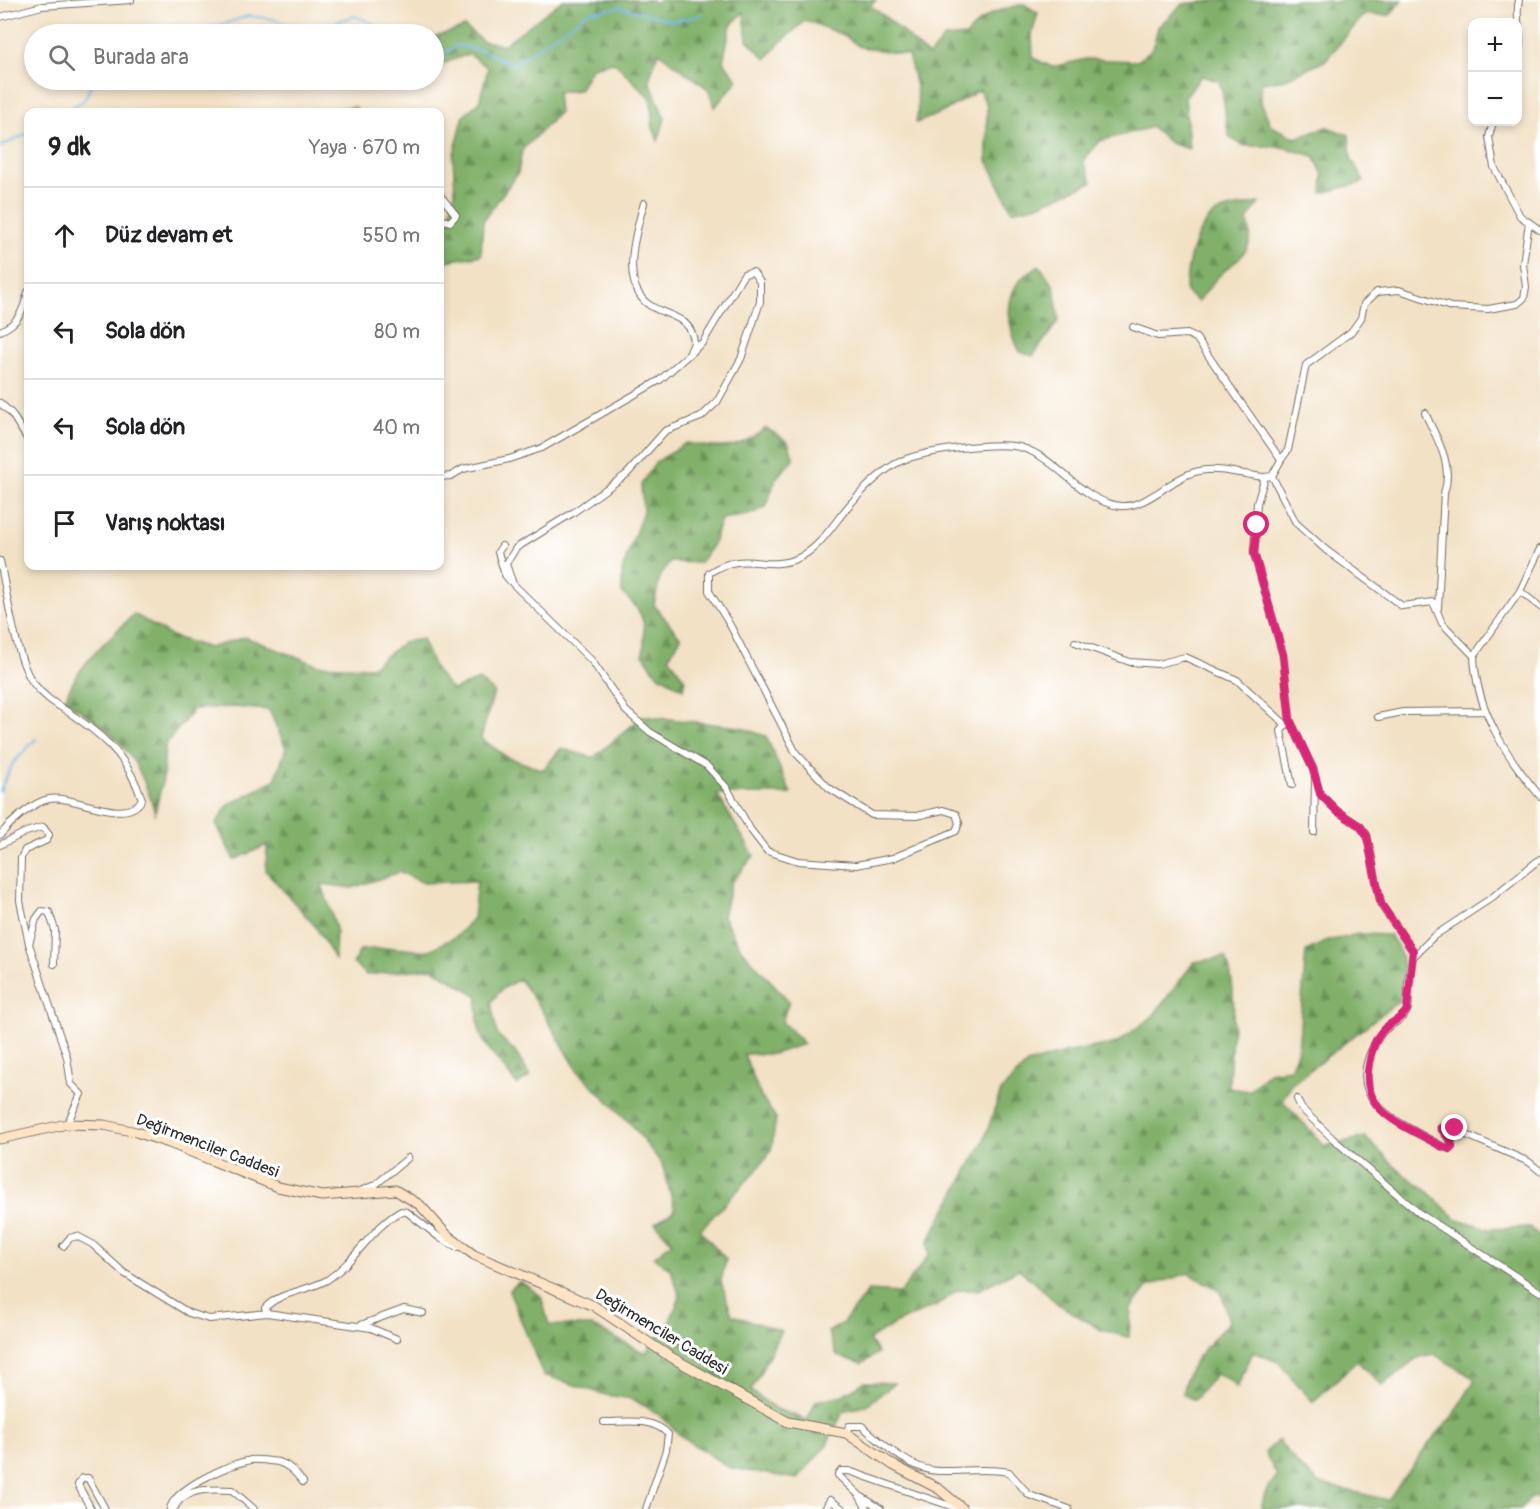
<!DOCTYPE html>
<html lang="tr">
<head>
<meta charset="utf-8">
<style>
	body { margin:0; font-family:Pangolin,sans-serif; background:#f6f6f6; color:#202124 }
	.controls { position:absolute; right:18px; top:18px; display:grid; overflow:hidden; border-radius:12px; box-shadow:0 3px 9px #0003 }
	.controls button { width:54px; height:54px; display:grid; place-items:center; padding:0; border:0; border-bottom:2px solid #e0e0e0; background:#fff; color:#202124; font:30px sans-serif }
	.stop { position:absolute; width:18px; height:18px; margin:-14px; border:4px solid #db2777; border-radius:50%; background:#fff }
	.stop.end { background:#db2777; border-color:#fff; box-shadow:0 2px 6px #0008 }
	.list { margin:0; padding:0; list-style:none }
	h2 { display:flex; justify-content:space-between; align-items:center; height:78px; margin:0; padding:0 24px; font-size:26px }
	h2 small { font-size:20px; font-weight:400; color:#757577 }
	.list li { display:grid; grid-template-columns:39px 1fr auto; gap:18px; align-items:center; box-sizing:border-box; height:96px; padding:0 24px; border-top:2px solid #e0e0e0 }
	.list b { display:block; font-size:22px; white-space:nowrap }
	.list em { font-size:20px; font-style:normal; color:#757577 }
	.icon { flex:none; width:33px; height:33px; fill:none; stroke:currentColor; stroke-width:2; stroke-linecap:round; stroke-linejoin:round }
	.map { position:relative; flex:none; width:1540px; height:1509px; overflow:hidden }
	.search { position:absolute; background:#fff; box-shadow:0 3px 9px #0003; left:24px; top:24px; width:420px; height:66px; display:flex; align-items:center; gap:15px; box-sizing:border-box; padding:0 21px; border-radius:33px; color:#757577; font-size:22px }
	.panel { position:absolute; background:#fff; box-shadow:0 3px 9px #0003; left:24px; top:108px; width:420px; height:462px; border-radius:12px }
	.map>svg:first-child { display:block }
</style>
</head>
<body>
<div class="map">
<svg width="1540" height="1509" viewBox="0 0 1540 1509">
	<defs>
		<pattern id="forest-firs" width="22" height="20" patternUnits="userSpaceOnUse" patternTransform="scale(1.5)"><rect width="22" height="20" fill="#80b069"/><path d="M5 1l3.5 6h-7zM16 11l3.5 6h-7z" fill="#698f57"/></pattern>
	</defs>
	<rect width="100%" height="100%" fill="#fff"/>
	<filter id="ink" filterUnits="userSpaceOnUse"><feTurbulence type="fractalNoise" baseFrequency=".0167" numOctaves="2"/><feDisplacementMap in="SourceGraphic" scale="12" xChannelSelector="R" yChannelSelector="G"/><feConvolveMatrix kernelMatrix="1 2 1 2 8 2 1 2 1" color-interpolation-filters="sRGB"/></filter>
	<filter id="wash" filterUnits="userSpaceOnUse"><feTurbulence type="fractalNoise" baseFrequency=".008" numOctaves="4" result="noise"/><feDisplacementMap in="SourceGraphic" scale="24" xChannelSelector="R" yChannelSelector="G"/><feGaussianBlur stdDeviation="1.35" result="paint"/><feColorMatrix in="noise" values="0 0 0 0 0 0 0 0 0 0 0 0 0 0 0 0 0 1.4 0 .05"/><feComposite in="paint" operator="in"/></filter>
	<g filter="url(#wash)">
		<rect width="100%" height="100%" fill="#f2e1c5"/>
		<path fill="url(#forest-firs)" stroke="#566e4a" stroke-width="1.5" d="M563,0H652L655,3L659,0H876L870,6C893,20 908,39 929,56L944,38L966,36C984,14 997,10 1024,4L1038,13L1032,34L1033,58L1052,67L1086,59L1138,61L1153,48L1158,27L1183,4L1223,0H1328L1333,3L1341,0H1402L1390,15H1364L1325,61L1285,79L1261,83V102L1271,126L1296,138L1327,127L1349,135L1351,158L1364,182L1322,193L1323,175L1314,156L1282,147L1245,146L1230,138C1223,119 1227,101 1219,81L1201,76L1185,97L1189,149L1170,143L1152,127L1100,141L1083,161L1092,182L1038,205L1012,211L987,160V105L979,90L943,112L916,123C921,100 914,76 908,55L860,47L845,36L806,20L780,43L766,59L747,40L744,12L731,25L723,61L738,80L715,107L708,89L658,52L649,80L665,119L658,141L652,125L651,99L614,62L592,67L579,90L557,92L559,113L522,150L518,173L483,221L481,255L440,262V240L445,235L455,192L453,157L464,115L479,102L488,68L469,54L434,67V37L465,27L483,41L503,45Z
			M355,107L360,112H285H289Z
			M1259,203L1247,220C1258,248 1241,256 1222,273C1213,281 1206,292 1198,302L1186,292C1186,268 1192,236 1210,218C1221,207 1245,206 1259,203Z
			M1039,265L1054,286L1059,320L1033,356L1020,352C1009,330 1004,306 1017,284C1021,276 1032,271 1039,265Z
			M766,428L788,442L794,459L776,478L766,507L749,515L721,519L713,544L700,563L670,562L660,576L654,605L681,638L669,657L685,680L683,689L656,673L643,654C646,625 646,613 622,593V571L643,511L641,485L656,462L686,443C721,450 736,451 766,428Z
			M134,614L171,636L209,648L245,637L318,665L371,667L404,642L422,639L435,670L452,690L479,680L494,692L481,738L507,757L543,770L561,748L593,758L643,716L739,727L766,736L791,794H717L754,856L731,883L723,916L741,949L789,1001L782,1022L804,1044L773,1054H744L761,1097L776,1118L771,1151L756,1171L700,1230L726,1259L721,1282L732,1315L781,1331L751,1391L776,1409L807,1420L816,1401L843,1395L864,1382L895,1383L867,1405L843,1412L827,1444L798,1479L730,1468L683,1438L659,1415L633,1399L606,1395L543,1375L509,1291L520,1281L541,1296L549,1325L591,1326L645,1353L669,1323L680,1297L671,1270L654,1257L672,1242L655,1223L675,1210L662,1164L631,1124L578,1071L539,1006L519,979L502,989L491,1002L497,1034L515,1052L530,1076L517,1085C490,1047 474,1047 478,996L432,968L366,975L353,963L360,950L392,948L428,951L457,936L473,918L477,881L424,883L400,872L352,888L322,884L336,928L335,959L315,926L266,871L267,845L234,860L216,824L228,805L275,780L286,748L269,710L232,707L194,709L165,745L163,779L155,813C138,753 116,733 65,700C76,666 109,639 134,614Z
			M1359,934L1390,935C1407,959 1404,970 1401,999L1292,1084L1282,1100L1325,1146L1365,1137L1403,1174L1424,1188L1455,1218L1489,1229L1529,1227L1540,1236V1499L1532,1497L1521,1509H1261L1265,1493L1277,1476L1265,1453L1278,1440L1300,1467L1321,1484L1388,1500L1433,1438L1453,1417L1475,1379L1434,1354L1420,1357L1382,1385L1357,1361L1313,1402L1278,1362L1253,1352L1237,1388L1228,1379L1216,1374L1194,1400L1183,1394C1183,1367 1211,1341 1229,1322L1221,1291L1188,1273L1147,1287L1131,1308L1129,1337L1101,1330L1058,1304L1019,1269L978,1290H958L937,1305L894,1324L869,1340L878,1353L862,1364L837,1356L828,1332L843,1323L868,1291L900,1293L929,1255L928,1242L984,1140L1001,1091L1027,1064L1064,1053L1117,1043L1153,1016L1194,962L1226,957C1241,1000 1229,1043 1229,1088L1249,1091L1269,1072L1290,1069L1298,1050L1306,951L1328,941Z"/>
		<g fill="none" stroke-linecap="round" stroke-linejoin="round">
			<path stroke="#6eb5e5" stroke-width="2" d="M195,34L248,16L272,19L308,31L355,16L372,23L384,34
				M434,60L458,45L483,51L513,65L589,12L620,7L673,21L703,15
				M66,112L85,99L93,80
				M0,147L28,133
				M0,791L13,763L36,739"/>
		</g>
	</g>
	<g filter="url(#ink)">
		<g fill="none" stroke-linecap="round" stroke-linejoin="round">
			<defs>
				<path id="minor" d="M0,17L42,6L131,0
					M1518,59C1524,38 1514,20 1519,0
					M1493,122L1489,137L1494,167L1520,216L1540,230
					M440,195L456,215L450,222L440,219
					M644,203C637,228 624,270 639,294C653,319 692,309 694,343L690,352
					M1133,327L1158,336L1187,334L1196,338L1281,460L1272,476L1296,523L1326,550L1402,606L1433,602L1442,623L1474,656C1476,710 1506,756 1540,796
					M0,331C19,323 23,311 28,292
					M0,403L11,413L28,440
					M1425,413C1437,439 1454,465 1444,493L1438,608
					M1281,460L1288,450L1306,365L1351,332L1361,318L1364,304L1377,292L1399,290L1451,307L1488,309L1517,304L1524,298L1526,287L1523,264L1529,222
					M1272,476L1265,477L1257,503L1254,553L1283,655L1290,720L1313,769L1320,794L1337,811L1360,826L1367,835L1381,905L1413,951C1413,962 1410,971 1408,983C1407,991 1411,1002 1407,1010C1403,1022 1387,1024 1380,1035C1338,1100 1393,1118 1441,1146L1450,1149L1452,1147L1451,1141L1441,1128L1446,1126L1529,1162L1540,1171
					M440,477L451,476L463,469L509,459L542,448L660,380L703,342L744,274L753,272L760,282V302L741,359L717,402L701,417L665,431L627,474L574,512L516,548L506,564L513,584L592,661L626,711L650,732L707,766L727,788L750,829L767,851L798,861L856,865L893,858L956,831L959,823L956,814L943,810L916,816L872,815L829,788L796,753L730,625L709,591V573C746,549 764,572 796,559C821,549 835,520 853,501C865,488 888,465 906,459C932,450 987,443 1014,446C1055,452 1078,501 1120,506C1145,508 1168,482 1189,474C1215,464 1240,475 1265,477
					M502,546L498,552L505,575L510,581
					M0,561C7,592 16,662 34,684C46,700 62,707 77,718C111,742 128,760 142,799C127,828 74,794 49,799C33,802 11,822 0,835
					M1520,591L1540,607
					M1075,642L1130,662L1158,664L1185,657L1237,680L1286,725
					M1474,656L1520,591L1540,549
					M1378,717L1403,712L1484,711
					M1288,723L1281,731L1292,785
					M1314,832L1315,780
					M0,845L26,832L43,827L49,835L47,840L25,850L21,858L20,901L29,944L67,1057L71,1084L81,1094L67,1124
					M29,944L36,919L42,911L49,912L55,930L54,964
					M1413,957L1434,936L1490,899L1540,859
					M1297,1099L1301,1108L1332,1138L1419,1213L1540,1292
					M360,1191L375,1185L408,1158
					M63,1246L70,1238L77,1236L92,1244L124,1273L189,1313L209,1319L267,1313
					M358,1326L404,1309L423,1313
					M397,1339L371,1328L267,1313L265,1308C279,1292 308,1291 327,1280C356,1261 371,1228 401,1211L407,1212L440,1238L457,1247
					M604,1422C626,1422 652,1417 668,1434L666,1450L646,1509
					M846,1433L849,1426H862C882,1443 910,1470 938,1471C963,1472 984,1467 1009,1472L1029,1495L1069,1509
					M862,1497L881,1509
					M91,1509L78,1485L82,1478H88L105,1509
					M170,1509C174,1488 230,1464 251,1460C258,1459 271,1461 278,1462C290,1465 296,1474 303,1482
					M174,1509C183,1487 212,1489 232,1490L254,1509
					M825,1509L830,1500L843,1509
					M867,1509L859,1495L838,1475L841,1471H849L959,1509"/>
				<path id="secondary" d="M0,1139L67,1124L104,1125L136,1132L169,1143L278,1187L322,1196L395,1190L420,1205L447,1235L474,1255L594,1306L669,1356L788,1422L846,1433L893,1465L939,1489L963,1509"/>
			</defs>
			<use href="#minor" stroke="#716b61" stroke-width="8"/>
			<use href="#secondary" stroke="#716b61" stroke-width="11"/>
			<use href="#minor" stroke="#fff" stroke-width="6"/>
			<use href="#secondary" stroke="#fee4c5" stroke-width="9"/>
		</g>
	</g>
	<g fill="none" stroke-linecap="round" stroke-linejoin="round" filter="url(#ink)">
		<path stroke="#db2777" stroke-width="8" d="M1257,525L1254,553L1283,655L1290,720L1313,769L1320,794L1337,811L1360,826L1367,836L1381,904L1413,951L1407,1010C1401,1020 1390,1022 1383,1030C1374,1040 1371,1052 1369,1064C1359,1113 1405,1125 1441,1146L1450,1149L1452,1147L1451,1141L1441,1128L1446,1126L1455,1128"/>
	</g>
	<g text-anchor="middle" stroke-width="6" stroke-linejoin="round" paint-order="stroke">
		<g font-size="16" fill="#2b2b2b" stroke="#fff">
			<text transform="translate(208 1145) rotate(21)" y="6">Değirmenciler Caddesi</text>
			<text transform="translate(662 1331) rotate(31)" y="6">Değirmenciler Caddesi</text>
		</g>
	</g>
</svg>
<div class="controls">
<button>+</button>
<button>−</button>
</div>
<div class="stop" style="left:1257px;top:525px"></div>
<div class="stop end" style="left:1455px;top:1128px"></div>
<div class="search"><svg class="icon" aria-label="search" viewBox="0 0 24 24"><circle cx="10" cy="10" r="6"/><path d="M15 15l6 6"/></svg>Burada ara</div>
<section class="panel">
<h2>9 dk<small>Yaya · 670 m</small></h2>
<ul class="list">
<li><svg class="icon" aria-label="ahead" viewBox="0 0 24 24"><path d="M12 20V5M6 11l6-6 6 6"/></svg><div><b>Düz devam et</b></div><em>550 m</em></li>
<li><svg class="icon" aria-label="left" viewBox="0 0 24 24"><path d="M17 20v-9H6M10 6l-5 5 5 5"/></svg><div><b>Sola dön</b></div><em>80 m</em></li>
<li><svg class="icon" aria-label="left" viewBox="0 0 24 24"><path d="M17 20v-9H6M10 6l-5 5 5 5"/></svg><div><b>Sola dön</b></div><em>40 m</em></li>
<li><svg class="icon" aria-label="arrive" viewBox="0 0 24 24"><path d="M6 21V4h12l-3 4 3 4H6"/></svg><div><b>Varış noktası</b></div></li>
</ul>
</section>
</div>
</body>
</html>
